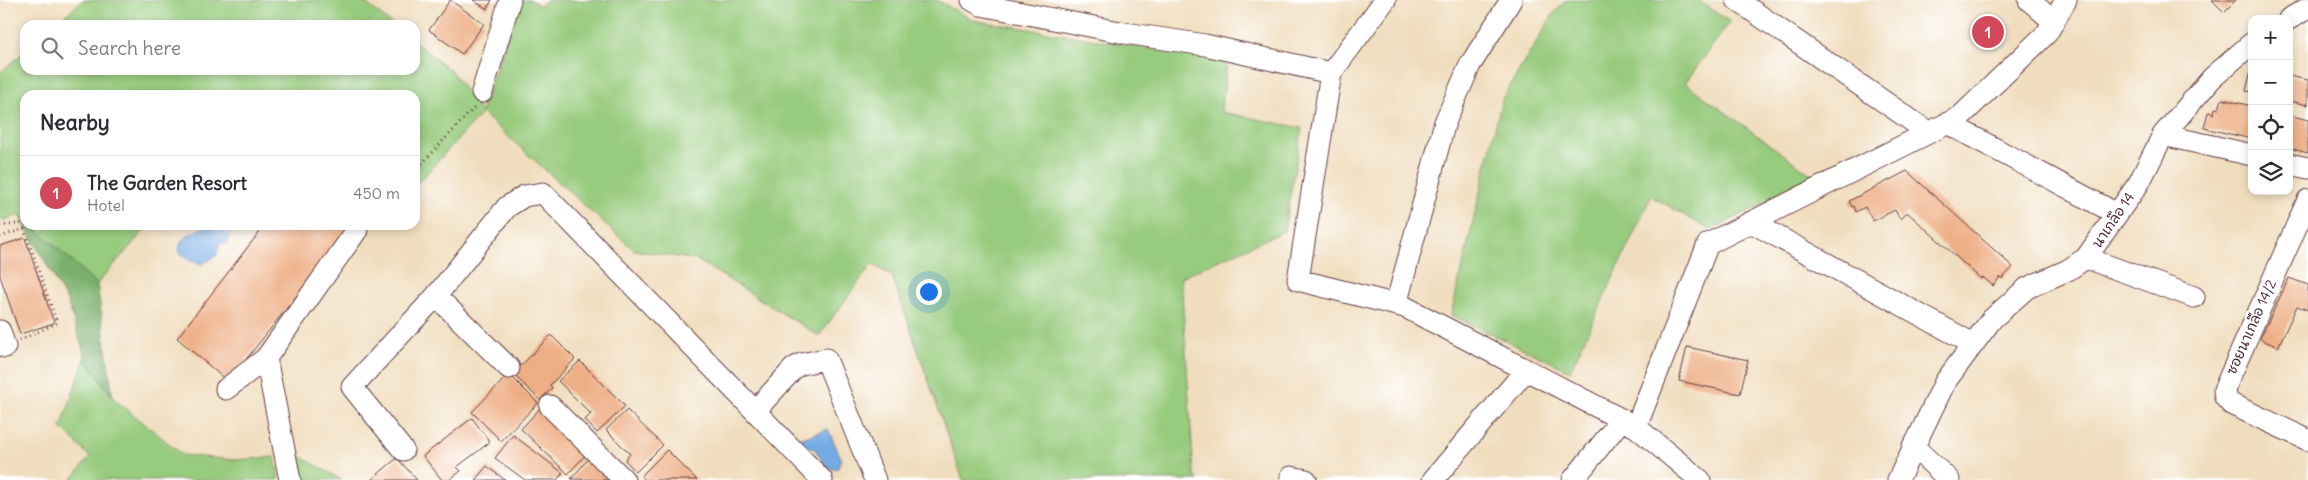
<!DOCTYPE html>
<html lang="en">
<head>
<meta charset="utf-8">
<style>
	body { margin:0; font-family:Delius,"Playpen Sans Thai",sans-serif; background:#f7f7f7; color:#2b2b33 }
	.controls { position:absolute; right:15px; top:15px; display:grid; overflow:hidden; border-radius:10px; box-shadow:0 2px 8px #0003 }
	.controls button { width:45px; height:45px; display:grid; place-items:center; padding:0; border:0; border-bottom:1px solid #e1e1e2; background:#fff; color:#2b2b33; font:25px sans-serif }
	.you { position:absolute; left:928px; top:291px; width:18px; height:18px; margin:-12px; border:4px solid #fff; border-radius:50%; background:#1a73e8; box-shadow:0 0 0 8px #1a73e833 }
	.badge { display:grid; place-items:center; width:32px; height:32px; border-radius:50%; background:#d1495b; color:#fff; font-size:16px; font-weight:700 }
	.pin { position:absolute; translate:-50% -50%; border:2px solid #fff; box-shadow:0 1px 5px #0006 }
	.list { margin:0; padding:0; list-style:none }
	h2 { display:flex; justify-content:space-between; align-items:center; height:65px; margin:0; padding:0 20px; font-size:21px }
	h2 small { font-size:16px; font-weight:400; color:#7c7c81 }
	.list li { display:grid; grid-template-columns:32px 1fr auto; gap:15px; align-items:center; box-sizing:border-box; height:75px; padding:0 20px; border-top:1px solid #e1e1e2 }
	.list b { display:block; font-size:19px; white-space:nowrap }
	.list p { margin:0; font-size:16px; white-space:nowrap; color:#7c7c81 }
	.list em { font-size:16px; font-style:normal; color:#7c7c81 }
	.icon { flex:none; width:28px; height:28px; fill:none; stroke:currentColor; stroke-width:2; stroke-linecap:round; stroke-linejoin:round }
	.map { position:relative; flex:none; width:2308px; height:480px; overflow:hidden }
	.search { position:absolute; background:#fff; box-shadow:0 2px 8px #0003; left:20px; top:20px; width:400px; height:55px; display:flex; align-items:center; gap:12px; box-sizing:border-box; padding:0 18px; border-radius:15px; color:#7c7c81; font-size:19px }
	.panel { position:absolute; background:#fff; box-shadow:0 2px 8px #0003; left:20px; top:90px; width:400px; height:140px; border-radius:15px }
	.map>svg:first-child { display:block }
</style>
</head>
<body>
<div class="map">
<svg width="2308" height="480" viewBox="0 0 2308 480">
	<rect width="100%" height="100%" fill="#fff"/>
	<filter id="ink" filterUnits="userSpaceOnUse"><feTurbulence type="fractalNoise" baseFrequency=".02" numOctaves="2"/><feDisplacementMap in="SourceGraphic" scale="10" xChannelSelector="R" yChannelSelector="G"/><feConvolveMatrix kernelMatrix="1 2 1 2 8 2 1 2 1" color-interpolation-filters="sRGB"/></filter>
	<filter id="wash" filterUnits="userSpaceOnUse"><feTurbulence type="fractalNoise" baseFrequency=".0096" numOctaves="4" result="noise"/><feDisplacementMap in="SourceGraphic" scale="20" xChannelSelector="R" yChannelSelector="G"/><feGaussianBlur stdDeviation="1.12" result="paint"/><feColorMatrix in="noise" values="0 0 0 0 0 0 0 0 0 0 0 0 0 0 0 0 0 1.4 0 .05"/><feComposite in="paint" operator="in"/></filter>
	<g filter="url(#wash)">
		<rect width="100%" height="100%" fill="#f0ddbd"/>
		<path fill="#97cb7d" stroke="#707554" d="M83,0H362L393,25H54Z
			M520,0H531L540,6L546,0H937L973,20L1227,61L1221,112L1302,128L1284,231L1181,277L1194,474L1198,480H963L892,276L872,264L819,336L697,260L634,250L482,113L415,186V95H25V219L21,215L0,221V73L25,51V70H415V42L451,71L481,112Z
			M1566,0H1698L1730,22L1685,83L1816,178L1710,230L1651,196L1570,371L1451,315L1502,99L1552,16Z
			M32,225H149L97,284Z
			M85,358L113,398L183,455L235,460L275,457L279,480H71L90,457L61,428Z
			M298,455L342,480H304Z"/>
		<path fill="#79af6c" stroke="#62674c" d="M21,215L25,219V225H32L97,284L113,398L86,359L67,301L25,226Z"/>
		<path fill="#74abe3" stroke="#5f6587" d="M206,225L240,226L234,229L235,233H230L228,244L220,243L216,256L202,264L190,261L179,252C179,233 196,234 206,225Z
			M828,429L841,458L838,468L831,469L826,467L815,449L804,446L801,443L802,438Z"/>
		<g id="blocks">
			<path fill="#eeaf85" d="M450,0L484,24L462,54L429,30Z
				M473,0H492L487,9Z
				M2212,0H2236L2224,12Z
				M2251,70H2252V92L2246,91Z
				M2289,76L2308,80V105L2289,101Z
				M2222,99L2252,106V139L2204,128L2208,112L2214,114L2215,108L2219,109Z
				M2289,115L2308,120V153L2289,148Z
				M1907,171L2013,267L2002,279L2000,277L1993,286L1983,277L1981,279L1907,212L1900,219L1895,210L1873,221L1865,207L1856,212L1854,206L1852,207L1849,201Z
				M265,225H353L228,382L177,338Z
				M25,238L54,323L20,334L0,276V246Z
				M2289,278L2308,285V310L2297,306L2278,347L2260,339Z
				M551,335L575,359L550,385L552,388L540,400L513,374Z
				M1687,347L1748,360L1740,394L1679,381Z
				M580,361L625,406L597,433L585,420L591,414L558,381Z
				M509,374L538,403L501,441L472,412Z
				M542,406L589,451L568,474L521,429Z
				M627,410L663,445L636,472L625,460L630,454L606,430Z
				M472,418L490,442L457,467L461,471L449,480H442L423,456Z
				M513,435L563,473L557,480H525L495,458Z
				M667,450L697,480H645L641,476Z
				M397,458L417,480H371Z
				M589,458L616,480L571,479Z
				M487,466L505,480H475Z"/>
		</g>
	</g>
	<g filter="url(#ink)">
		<use href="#blocks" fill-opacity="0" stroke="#633c41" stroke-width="1"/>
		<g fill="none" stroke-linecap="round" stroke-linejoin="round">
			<defs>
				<path id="minor" d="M972,0L981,5L1125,33L1205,45L1331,73L1298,280L1405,307L1636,427L1700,480
					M1737,0L1928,132
					M2029,0L2054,22
					M2289,19L2308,8
					M1331,73L1385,0
					M482,92L510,0
					M1947,123L2117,214
					M2163,135L2252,155
					M2289,164L2308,168
					M2308,200L2224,390L2225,397L2231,404L2308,440
					M1751,222L1973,344
					M2086,258L2194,297
					M436,296L509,368
					M1396,305L1445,122L1470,65L1511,0
					M0,331L5,347
					M226,389L266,358
					M550,406L624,480
					M755,411L794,368L801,364L826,359L875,480
					M1636,427L1708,244L1960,117L2047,33L2066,0
					M1913,446L1949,480
					M403,450L352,387L436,296L507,207L524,196L543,193L822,480
					M1291,477L1306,480
					M290,480L266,358L357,230
					M1433,480L1526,370
					M1573,480L1622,419
					M1898,480L1945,382L1992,319L2027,288L2068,270L2086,258L2139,183L2163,135L2212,78L2252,43"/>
			</defs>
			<use href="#minor" stroke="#633c41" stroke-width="23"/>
			<path stroke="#633c41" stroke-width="3" stroke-dasharray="1 4" stroke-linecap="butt" d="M415,171L474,108
				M0,226L25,223
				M0,237L24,229L57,323L20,340"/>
			<use href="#minor" stroke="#fff" stroke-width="21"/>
		</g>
	</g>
	<g text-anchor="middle" stroke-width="5" stroke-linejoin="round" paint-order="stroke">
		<g font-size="14" fill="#4a1f2b" stroke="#fff">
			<text transform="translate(2113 220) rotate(-56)" y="5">นาเกลือ 14</text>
			<text transform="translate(2251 327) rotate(-66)" y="5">ซอยนาเกลือ 14/2</text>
		</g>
	</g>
</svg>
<div class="controls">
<button>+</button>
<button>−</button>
<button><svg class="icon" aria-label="locate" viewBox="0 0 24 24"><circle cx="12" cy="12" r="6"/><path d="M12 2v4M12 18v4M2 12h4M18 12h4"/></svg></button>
<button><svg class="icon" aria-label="layers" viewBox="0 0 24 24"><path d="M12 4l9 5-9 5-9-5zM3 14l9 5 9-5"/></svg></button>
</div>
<div class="you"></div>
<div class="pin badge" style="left:1988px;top:32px">1</div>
<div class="search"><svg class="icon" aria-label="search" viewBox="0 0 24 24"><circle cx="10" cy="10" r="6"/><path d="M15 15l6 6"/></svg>Search here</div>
<section class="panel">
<h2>Nearby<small></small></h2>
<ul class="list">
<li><span class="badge">1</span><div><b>The Garden Resort</b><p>Hotel</p></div><em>450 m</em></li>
</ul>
</section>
</div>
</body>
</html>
